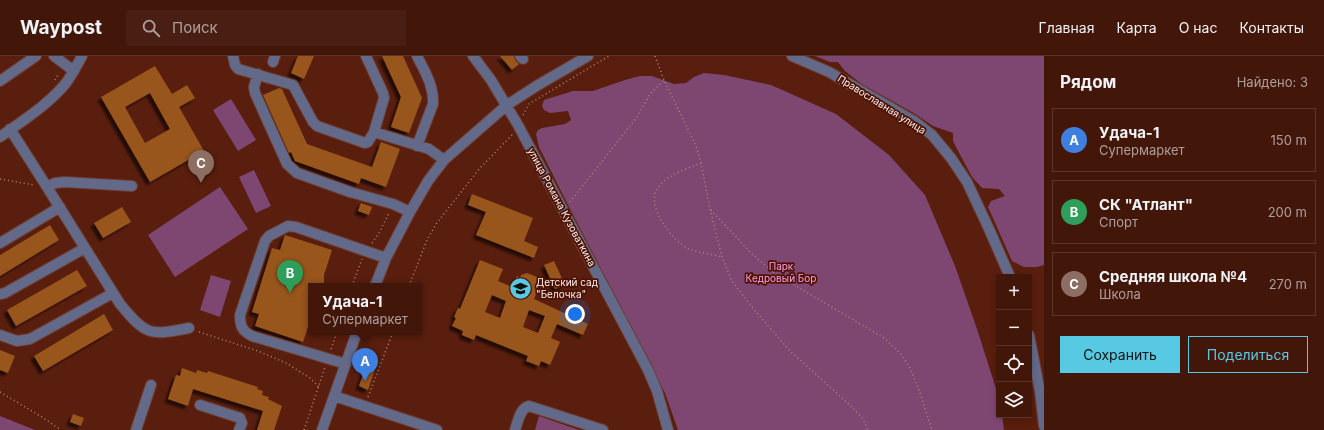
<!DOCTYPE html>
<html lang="ru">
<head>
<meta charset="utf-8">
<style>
	body { margin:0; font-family:Inter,sans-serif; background:#4a1f13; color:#f1f3f6 }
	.controls { position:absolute; right:12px; bottom:12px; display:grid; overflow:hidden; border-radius:0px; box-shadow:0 2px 6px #0003 }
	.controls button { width:36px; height:36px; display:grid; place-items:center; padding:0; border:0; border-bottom:1px solid #5b352b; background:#43160a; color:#f1f3f6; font:20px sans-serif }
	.you { position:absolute; left:575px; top:258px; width:14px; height:14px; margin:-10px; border:3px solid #fff; border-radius:50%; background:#1a73e8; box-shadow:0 0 0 6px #1a73e833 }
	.badge { display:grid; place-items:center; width:26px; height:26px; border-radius:50%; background:#58c9e3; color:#fff; font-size:13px; font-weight:700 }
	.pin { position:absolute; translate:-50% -33px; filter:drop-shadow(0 1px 2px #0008) }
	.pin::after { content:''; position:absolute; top:21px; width:14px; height:12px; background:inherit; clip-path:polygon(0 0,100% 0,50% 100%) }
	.popup { position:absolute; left:308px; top:227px; width:114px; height:52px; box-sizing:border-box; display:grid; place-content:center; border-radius:0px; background:#43160a; filter:drop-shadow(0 1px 3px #0005); font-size:13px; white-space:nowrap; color:#af9f9c }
	.popup b { font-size:15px; color:#f1f3f6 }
	.popup::after { content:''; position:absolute; left:50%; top:100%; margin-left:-8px; border:8px solid transparent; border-top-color:#43160a }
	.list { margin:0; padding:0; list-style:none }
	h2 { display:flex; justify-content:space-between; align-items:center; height:52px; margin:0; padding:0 16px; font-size:17px }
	h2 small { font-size:13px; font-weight:400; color:#af9f9c }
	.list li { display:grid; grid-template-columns:26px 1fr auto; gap:12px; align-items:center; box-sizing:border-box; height:64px; margin:0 8px 8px; padding:0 8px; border:1px solid #5b352b; border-radius:0px }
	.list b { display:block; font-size:15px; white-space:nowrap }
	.list p { margin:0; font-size:13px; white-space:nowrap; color:#af9f9c }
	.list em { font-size:13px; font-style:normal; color:#af9f9c }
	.actions { display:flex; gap:8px; padding:12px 16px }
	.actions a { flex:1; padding:9px 0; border:1px solid #58c9e3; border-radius:0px; text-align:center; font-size:14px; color:#58c9e3 }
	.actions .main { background:#58c9e3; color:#111 }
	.icon { flex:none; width:22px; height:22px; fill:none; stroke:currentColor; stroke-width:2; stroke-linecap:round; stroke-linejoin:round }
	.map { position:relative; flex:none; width:1044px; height:374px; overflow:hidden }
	header { display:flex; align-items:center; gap:24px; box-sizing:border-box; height:56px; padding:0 20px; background:#43160a; border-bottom:1px solid #5b352b }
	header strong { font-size:19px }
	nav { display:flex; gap:22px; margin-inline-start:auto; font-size:14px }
	.search { width:280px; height:36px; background:#4a1f13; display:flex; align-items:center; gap:10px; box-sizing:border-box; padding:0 14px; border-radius:0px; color:#af9f9c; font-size:15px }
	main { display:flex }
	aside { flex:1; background:#43160a }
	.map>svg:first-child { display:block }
</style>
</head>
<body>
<header>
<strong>Waypost</strong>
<div class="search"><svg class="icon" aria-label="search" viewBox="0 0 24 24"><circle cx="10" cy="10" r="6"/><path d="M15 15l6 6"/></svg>Поиск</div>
<nav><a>Главная</a><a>Карта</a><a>О нас</a><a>Контакты</a></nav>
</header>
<main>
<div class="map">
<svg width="1044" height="374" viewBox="0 0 1044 374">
	<defs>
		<filter id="shadow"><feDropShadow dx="-3.5" dy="3.5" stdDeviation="1" flood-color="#0009"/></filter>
	</defs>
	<rect width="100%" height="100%" fill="#591e0e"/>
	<path fill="#7e4772" d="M815,0H1044V209L1037,211H1024L1012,205L988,151L991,145L1005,140L999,133L982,132L972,121L957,93L953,85V77L933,70L912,56L863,29L845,15L838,6H830Z
		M704,17L724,19L771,29L836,58L889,99L925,139L955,210L977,273L999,342V359H1002L1004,374H678L665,337L568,149L539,91L536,78L538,74L542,72L565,68L571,64L568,55L550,57L544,54L542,50L544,44L573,35H593L625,24L640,20H652L674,28L686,27L694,21Z
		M231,43L256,84L238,95L213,54Z
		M254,114L271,150L256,157L239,121Z
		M220,131L248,173L175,221L148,179Z
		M211,219L231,225L220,261L200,254Z
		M0,360L35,374H0Z
		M539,360L579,374H535Z"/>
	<path fill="#98551d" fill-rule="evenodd" filter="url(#shadow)" d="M298,0H314L304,23L291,17Z
		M382,0H403L422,42L409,77L391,71L401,41Z
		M500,0H514L515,4L519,8L512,14Z
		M155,10L172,38L187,29L195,42L179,51L204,95L150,126L101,41ZM150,37L170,73L145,87L125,51Z
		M279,32L282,33L307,88L372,111L381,86L400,93L386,131L361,122L359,128L295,105L291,96L289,97L263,39Z
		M472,138L533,162L524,185L538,191L534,202L476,179L486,156L468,149Z
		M361,147L372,151L369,159L358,155Z
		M122,151L131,166L103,182L94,167Z
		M50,169L59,184L0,220V199Z
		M285,179L332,194L324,219V230H311V262L303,286L255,270L259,258L252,256L272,192L280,194Z
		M480,204L503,213L498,225L512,231L517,220L520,222L521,219L527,217L542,223L534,243L588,268L583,279L557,268L551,282L560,286L550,309L541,305L539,310L526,305L528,300L476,279L474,284L462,279L463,275L452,270L456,262L454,261L458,252L460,253ZM492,239L506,245L500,262L485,256ZM529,254L545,260L538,277L523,271Z
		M554,205L565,229L555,233L544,209Z
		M77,214L87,230L16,270L7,254Z
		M104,258L113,274L43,315L34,300Z
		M0,294L15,300L8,317L0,314Z
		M366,310L375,313L368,334L359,330Z
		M182,312L196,317L197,314L207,317L208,315L258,331L257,333L263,335L262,339L269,341L268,343L282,350L274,374H257L263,355L193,333L188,350L168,343L176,319L180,320Z
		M73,358L84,362L81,370L70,366Z"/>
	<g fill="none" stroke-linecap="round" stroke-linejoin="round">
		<defs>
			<path id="minor" d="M54,0L74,15
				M233,0L235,9L238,13L293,29L313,66L317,70L365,87L368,86L374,76L429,93L444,104
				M366,0L383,37L384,42L374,76
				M473,0L491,24L518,69L648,314L657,335L668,374
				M520,0L523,3
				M792,0L829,16L914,65L932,79L951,102L967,126L989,173L1010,221
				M273,6L275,0
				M258,18L254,31L255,37L287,108L297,117L350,136L393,148L410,156
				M0,25L36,0
				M10,73L47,131L120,248C146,279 149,280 189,272
				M0,81C22,65 48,49 66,27C72,19 77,9 82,0
				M417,90L433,48C434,30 425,16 417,0
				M47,131L55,127L65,126L132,130
				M0,187L60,151
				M375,230L386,202L410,156L428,125L444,104L507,49L538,29L588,0
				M0,238L5,237L85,192
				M0,279L17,285L30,283L113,237
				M1029,279L1040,336L1044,370
				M346,308L252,280C242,275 240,270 240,259L265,185L269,180L288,170L296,171L386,202
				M334,340L437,374
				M200,349L240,362L242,367L239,374
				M136,374L151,329
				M322,374L357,276
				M515,374C518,365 520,352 529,350L603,374"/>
		</defs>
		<use href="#minor" stroke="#6f3c2e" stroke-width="12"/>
		<path stroke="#a9887f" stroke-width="1.5" stroke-dasharray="1 3" stroke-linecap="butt" d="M655,0L664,24L696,90L701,107L710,153L722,201L732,225L752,251L789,294L852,351L863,363L868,374
			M55,24L59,17
			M523,59L529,48L609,0
			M701,107C686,113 666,119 657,133C646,151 673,186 689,193C700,197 712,198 722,201
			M0,123L34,129
			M570,146L637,61L650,38L664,24
			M711,154L752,198L774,217L884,282L901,298L910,312L919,334L932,374
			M372,187L379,177L389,157
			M352,230L362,203
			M409,230L427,184L436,168L480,112L513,78
			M199,276L258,295L286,307L310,322L319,331
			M331,293L337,276
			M0,336L42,361L61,374
			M368,341L393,276
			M304,374L325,311"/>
		<use href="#minor" stroke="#636989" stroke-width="10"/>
	</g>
	<defs>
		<symbol id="school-disc" viewBox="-11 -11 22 22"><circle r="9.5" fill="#58c9e3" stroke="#4d1203"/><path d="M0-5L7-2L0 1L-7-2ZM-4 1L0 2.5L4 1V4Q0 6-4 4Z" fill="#111"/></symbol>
	</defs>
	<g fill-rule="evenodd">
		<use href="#school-disc" x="508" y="220" width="25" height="25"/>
	</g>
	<g text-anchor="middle" stroke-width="3.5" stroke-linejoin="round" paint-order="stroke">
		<g font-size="10" fill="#f9f1ef" stroke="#4d1203">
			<text transform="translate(882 48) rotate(32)" y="4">Православная улица</text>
			<text transform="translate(562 151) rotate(62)" y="4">улица Романа Кузоваткина</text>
		</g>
		<g font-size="10" fill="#fea0e8" stroke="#4d1203">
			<text x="781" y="214">Парк<tspan x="781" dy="12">Кедровый Бор</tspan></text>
		</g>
		<g font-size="10" fill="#f9f1ef" stroke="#4d1203" text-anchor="start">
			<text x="536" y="230">Детский сад<tspan x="536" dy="12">"Белочка"</tspan></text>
		</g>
	</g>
</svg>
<div class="controls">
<button>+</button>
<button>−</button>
<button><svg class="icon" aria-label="locate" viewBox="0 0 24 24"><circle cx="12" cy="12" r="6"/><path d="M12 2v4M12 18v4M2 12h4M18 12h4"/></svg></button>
<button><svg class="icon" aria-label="layers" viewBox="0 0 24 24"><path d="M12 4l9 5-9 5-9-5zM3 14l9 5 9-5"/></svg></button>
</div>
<div class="you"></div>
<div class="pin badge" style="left:365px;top:325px;background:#3f7fe0">A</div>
<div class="popup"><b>Удача-1</b>Супермаркет</div>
<div class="pin badge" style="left:290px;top:237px;background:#2e9e5b">B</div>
<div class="pin badge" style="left:201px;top:127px;background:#8d6e63">C</div>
</div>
<aside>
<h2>Рядом<small>Найдено: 3</small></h2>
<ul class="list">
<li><span class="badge" style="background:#3f7fe0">A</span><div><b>Удача-1</b><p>Супермаркет</p></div><em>150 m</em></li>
<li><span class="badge" style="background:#2e9e5b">B</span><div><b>СК &quot;Атлант&quot;</b><p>Спорт</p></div><em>200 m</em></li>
<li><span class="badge" style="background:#8d6e63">C</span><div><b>Средняя школа №4</b><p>Школа</p></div><em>270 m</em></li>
</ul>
<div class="actions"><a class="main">Сохранить</a><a>Поделиться</a></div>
</aside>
</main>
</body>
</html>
